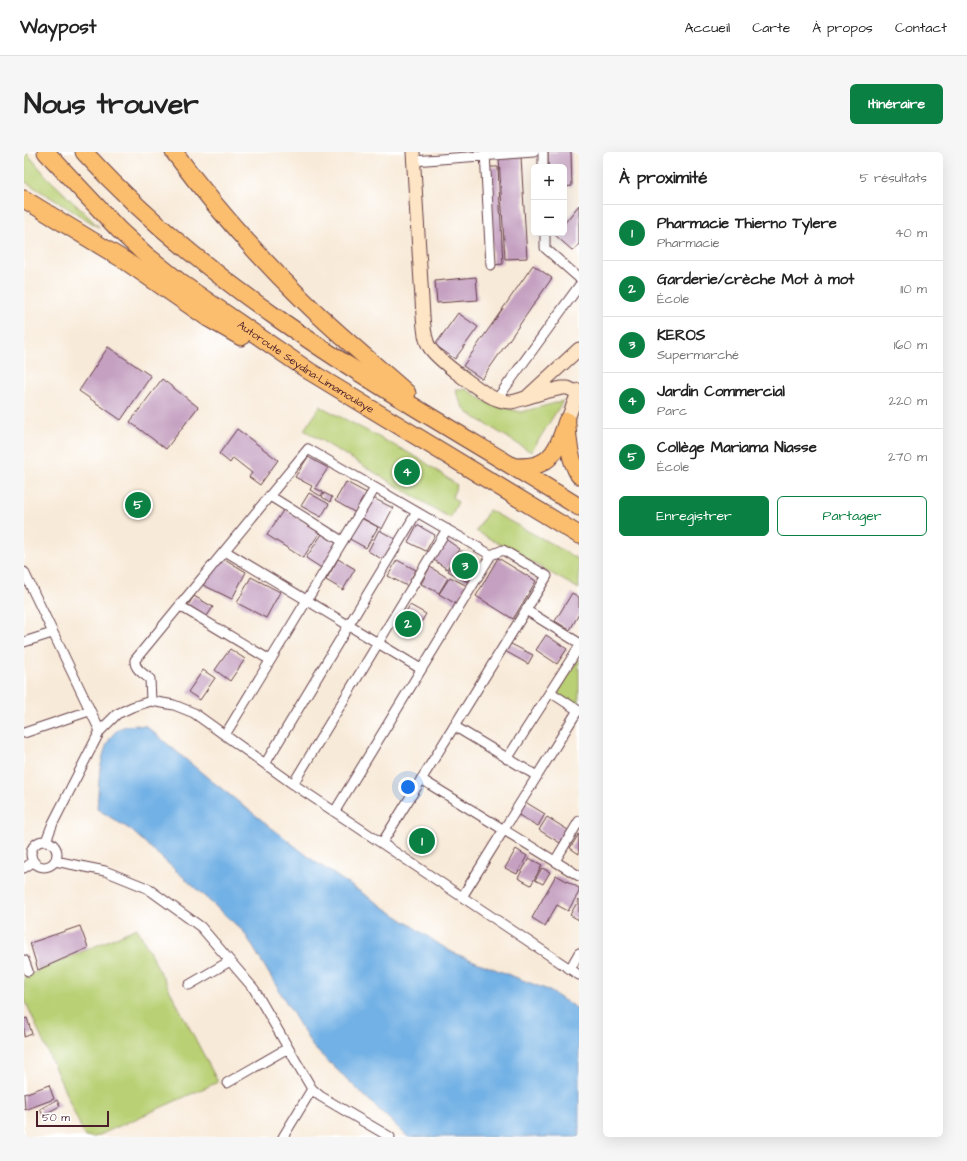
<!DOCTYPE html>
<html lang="fr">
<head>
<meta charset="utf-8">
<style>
	body { margin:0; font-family:"Architects Daughter",sans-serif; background:#f6f6f6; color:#222 }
	.controls { position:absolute; right:12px; top:12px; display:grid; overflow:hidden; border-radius:6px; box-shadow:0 4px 16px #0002 }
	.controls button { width:36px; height:36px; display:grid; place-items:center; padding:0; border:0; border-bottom:1px solid #e0e0e0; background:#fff; color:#222; font:20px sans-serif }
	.scale { position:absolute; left:12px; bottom:10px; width:73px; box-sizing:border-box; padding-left:4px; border:2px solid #4a1f2b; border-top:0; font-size:11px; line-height:14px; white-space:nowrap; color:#4a1f2b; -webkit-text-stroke:3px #fff; paint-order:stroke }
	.you { position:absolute; left:384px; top:635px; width:14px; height:14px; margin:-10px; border:3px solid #fff; border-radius:50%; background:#1a73e8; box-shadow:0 0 0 6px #1a73e833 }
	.badge { display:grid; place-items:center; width:26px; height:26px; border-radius:50%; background:#0b8043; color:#fff; font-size:13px; font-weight:700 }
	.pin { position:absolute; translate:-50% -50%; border:2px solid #fff; box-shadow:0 1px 4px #0006 }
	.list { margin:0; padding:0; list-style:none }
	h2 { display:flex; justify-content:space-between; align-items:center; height:52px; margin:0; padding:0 16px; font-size:17px }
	h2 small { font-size:13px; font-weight:400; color:#767676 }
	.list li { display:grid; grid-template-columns:26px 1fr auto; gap:12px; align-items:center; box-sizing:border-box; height:56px; padding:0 16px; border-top:1px solid #e0e0e0 }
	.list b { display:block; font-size:15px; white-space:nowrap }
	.list p { margin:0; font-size:13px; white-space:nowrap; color:#767676 }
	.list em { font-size:13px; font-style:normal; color:#767676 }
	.actions { display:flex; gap:8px; padding:12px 16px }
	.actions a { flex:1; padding:9px 0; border:1px solid #0b8043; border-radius:6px; text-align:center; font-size:14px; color:#0b8043 }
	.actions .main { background:#0b8043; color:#fff }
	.map { position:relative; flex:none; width:555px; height:985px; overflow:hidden; border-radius:6px }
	header { display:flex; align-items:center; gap:24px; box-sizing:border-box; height:56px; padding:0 20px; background:#fff; border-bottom:1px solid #e0e0e0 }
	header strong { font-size:19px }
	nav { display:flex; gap:22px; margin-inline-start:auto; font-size:14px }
	.intro { display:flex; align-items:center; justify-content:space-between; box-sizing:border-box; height:96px; padding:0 24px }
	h1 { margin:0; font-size:28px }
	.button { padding:10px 18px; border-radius:6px; background:#0b8043; color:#fff; font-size:14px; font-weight:700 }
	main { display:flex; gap:24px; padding:0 24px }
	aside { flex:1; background:#fff; border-radius:6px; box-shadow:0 4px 16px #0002 }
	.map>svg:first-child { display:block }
</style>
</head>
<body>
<header>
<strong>Waypost</strong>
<nav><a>Accueil</a><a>Carte</a><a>À propos</a><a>Contact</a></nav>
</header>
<div class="intro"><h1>Nous trouver</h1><a class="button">Itinéraire</a></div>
<main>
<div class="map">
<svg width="555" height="985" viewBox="0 0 555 985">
	<rect width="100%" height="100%" fill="#fff"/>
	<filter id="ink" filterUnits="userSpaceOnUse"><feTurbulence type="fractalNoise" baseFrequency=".025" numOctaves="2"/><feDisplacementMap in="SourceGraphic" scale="8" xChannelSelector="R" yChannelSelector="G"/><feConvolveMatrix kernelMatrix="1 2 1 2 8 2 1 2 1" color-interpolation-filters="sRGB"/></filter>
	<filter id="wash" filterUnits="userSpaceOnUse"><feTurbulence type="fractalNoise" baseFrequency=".012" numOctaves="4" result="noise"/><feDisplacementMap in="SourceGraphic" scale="16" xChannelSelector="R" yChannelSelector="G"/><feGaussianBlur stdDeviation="0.9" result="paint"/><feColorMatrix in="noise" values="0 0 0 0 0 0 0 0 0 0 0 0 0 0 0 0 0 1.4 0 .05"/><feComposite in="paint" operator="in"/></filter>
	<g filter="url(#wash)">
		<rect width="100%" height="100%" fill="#f8ead8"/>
		<path fill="#b9d074" stroke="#827850" d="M0,0H2L23,25L76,76L0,29Z
			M431,237H442L464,251L497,260L539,249L507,300L444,261L437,252Z
			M296,254L398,308L433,333L428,345L434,350L426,366L280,278Z
			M465,358L528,392L555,408V437L452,379Z
			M555,506V555L533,541Z
			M113,776L194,930L71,985H61L0,846V825Z"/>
		<path fill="#72b1e5" stroke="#5e6888" d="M111,573L122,574L184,626L290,709L427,800L524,838L555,858V985H384L289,895L220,780L107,678L73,657C75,634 74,585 99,575C102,574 107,574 111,573Z"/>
		<g id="blocks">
			<path fill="#c5a0c1" d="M524,0H547L548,34L540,35V15H524Z
				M497,5L503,106L481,107L475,6Z
				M464,15H474L479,112L469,113Z
				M555,53V92L549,99L531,83L533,81H540V72Z
				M509,113L528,126L458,227L439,214Z
				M452,125L454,148L413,151L411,129Z
				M434,161L454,175L431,207L411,193Z
				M84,195L127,224L97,268L55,239Z
				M138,227L174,255L142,297L106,270Z
				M213,277L254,308L236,333L225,325L228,321L209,306L206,311L195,302Z
				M284,305L304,316L291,336L299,340L297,344L286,338L288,334L271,325Z
				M322,330L343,341L332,361L311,349Z
				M285,341L305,352L297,365L277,354Z
				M300,341L308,345L306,350L298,345Z
				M349,346L369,356L358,377L338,366Z
				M260,357L296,380L279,406L243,383Z
				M335,365L354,375L342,396L324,386Z
				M393,373L411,383L402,399L384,390Z
				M355,378L373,388L361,409L344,399Z
				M298,382L315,393L299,417L282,406Z
				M420,386L436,397L423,417L407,406Z
				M437,399L456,411L444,430L424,419Z
				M199,406L222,420L208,447L179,433Z
				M474,406L512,429L489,467L452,444Z
				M314,407L331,417L319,438L302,428Z
				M373,408L392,418L383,434L364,424Z
				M406,415L424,426L415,441L397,432Z
				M227,425L256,440L242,466L213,451Z
				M426,425L443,434L432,452L415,442Z
				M548,441L555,445V462L546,478L531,469Z
				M170,444L189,455L181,467L162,456Z
				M386,453L402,462L390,482L374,473Z
				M522,483L543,497L533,512L512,498Z
				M485,491L509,503L504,512L481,499Z
				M206,497L221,507L206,529L191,518Z
				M179,518L191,526L176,548L164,540Z
				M498,648L521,662L514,674L491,661Z
				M523,665L544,678L536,691L515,678Z
				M555,682V702L546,696Z
				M492,697L503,704L493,722L481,716Z
				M505,706L518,713L507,733L494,726Z
				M518,716L526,720L519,732L511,728Z
				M532,723L555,736V740L544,759L533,753L521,774L508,766Z
				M555,747V768L546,763Z
				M56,774L64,796L14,818L6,791Z
				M3,866L8,882L0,885V867Z
				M25,933L30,947L1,958L0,942Z
				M33,948L36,954L19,963L16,957Z"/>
		</g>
	</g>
	<g filter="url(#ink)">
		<use href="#blocks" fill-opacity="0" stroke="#643d45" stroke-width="1"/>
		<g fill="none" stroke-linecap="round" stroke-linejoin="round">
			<defs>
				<path id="street" d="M461,0L467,113
					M519,0V15
					M389,9L510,0
					M521,81V96L555,126
					M473,247L555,134
					M246,344L318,389
					M201,399L397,517
					M0,420L76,579
					M156,454L246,508
					M502,458L555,491
					M0,490L28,481
					M526,540L555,559
					M127,549L126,527C120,522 110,517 111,508L284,297L467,403
					M430,574L513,624
					M0,581L65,559
					M201,583L351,336
					M483,607L555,495
					M241,612L393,360
					M397,627L555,724
					M269,632L423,377
					M311,659L467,403L479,398L523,424L358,691
					M7 702a13 13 0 1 1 26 0a13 13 0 1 1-26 0Z
					M22,689L29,671L76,579L93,562L108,555L127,549L150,553L170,561L269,632L555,823
					M31,709L81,719L123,736L177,775L230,837L288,937L296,944L366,985
					M531,709L555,669
					M0,716L9,710
					M438,745L554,558
					M0,808L4,819
					M546,817L555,801
					M165,833L206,809
					M203,931L264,896
					M259,985L288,937"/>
				<path id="secondary" d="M389,0L399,164C400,175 400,187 406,196C415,209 450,234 464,243C470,247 480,250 487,250C494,249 499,246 505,245C516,241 527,238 538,236H544L554,241
					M504,244L555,197
					M543,269L555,238"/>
				<g id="highway">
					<path id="s1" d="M22,0L95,78L122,103L157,131L285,219L555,383"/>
					<path d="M60,0C198,152 383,248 555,355"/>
					<path d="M150,0C189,53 232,102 279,148C312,181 348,210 383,241"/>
					<path d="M0,47L100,108L184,166L217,185"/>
					<path d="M543,273C544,291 546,308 555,323"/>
					<path d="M491,315C499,315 508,315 515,312C532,306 538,284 543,269"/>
				</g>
			</defs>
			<use href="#street" stroke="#643d45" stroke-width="11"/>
			<use href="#secondary" stroke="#643d45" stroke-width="15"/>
			<use href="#highway" stroke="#643d45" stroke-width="19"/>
			<use href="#street" stroke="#fff" stroke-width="9"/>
			<use href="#secondary" stroke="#fde5c5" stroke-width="13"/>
			<use href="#highway" stroke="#fbbd6e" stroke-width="17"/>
		</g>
	</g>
	<g text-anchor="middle" stroke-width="3" stroke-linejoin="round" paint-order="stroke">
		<g font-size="11" fill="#4a1f2b" stroke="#fff">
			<text dy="4" stroke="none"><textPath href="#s1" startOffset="339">Autoroute Seydina-Limamoulaye</textPath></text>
		</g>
	</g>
</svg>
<div class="controls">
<button>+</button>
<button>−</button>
</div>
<div class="scale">50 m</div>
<div class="you"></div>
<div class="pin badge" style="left:398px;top:689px">1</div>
<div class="pin badge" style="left:384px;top:472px">2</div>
<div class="pin badge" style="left:441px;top:414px">3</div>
<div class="pin badge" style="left:383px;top:320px">4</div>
<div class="pin badge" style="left:114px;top:353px">5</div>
</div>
<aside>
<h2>À proximité<small>5 résultats</small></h2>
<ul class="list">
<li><span class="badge">1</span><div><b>Pharmacie Thierno Tylere</b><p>Pharmacie</p></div><em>40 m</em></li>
<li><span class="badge">2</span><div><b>Garderie/crèche Mot à mot</b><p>École</p></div><em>110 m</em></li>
<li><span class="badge">3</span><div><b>KEROS</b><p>Supermarché</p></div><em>160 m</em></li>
<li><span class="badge">4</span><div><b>Jardin Commercial</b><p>Parc</p></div><em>220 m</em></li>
<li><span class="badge">5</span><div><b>Collège Mariama Niasse</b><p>École</p></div><em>270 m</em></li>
</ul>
<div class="actions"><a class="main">Enregistrer</a><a>Partager</a></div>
</aside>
</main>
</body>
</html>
